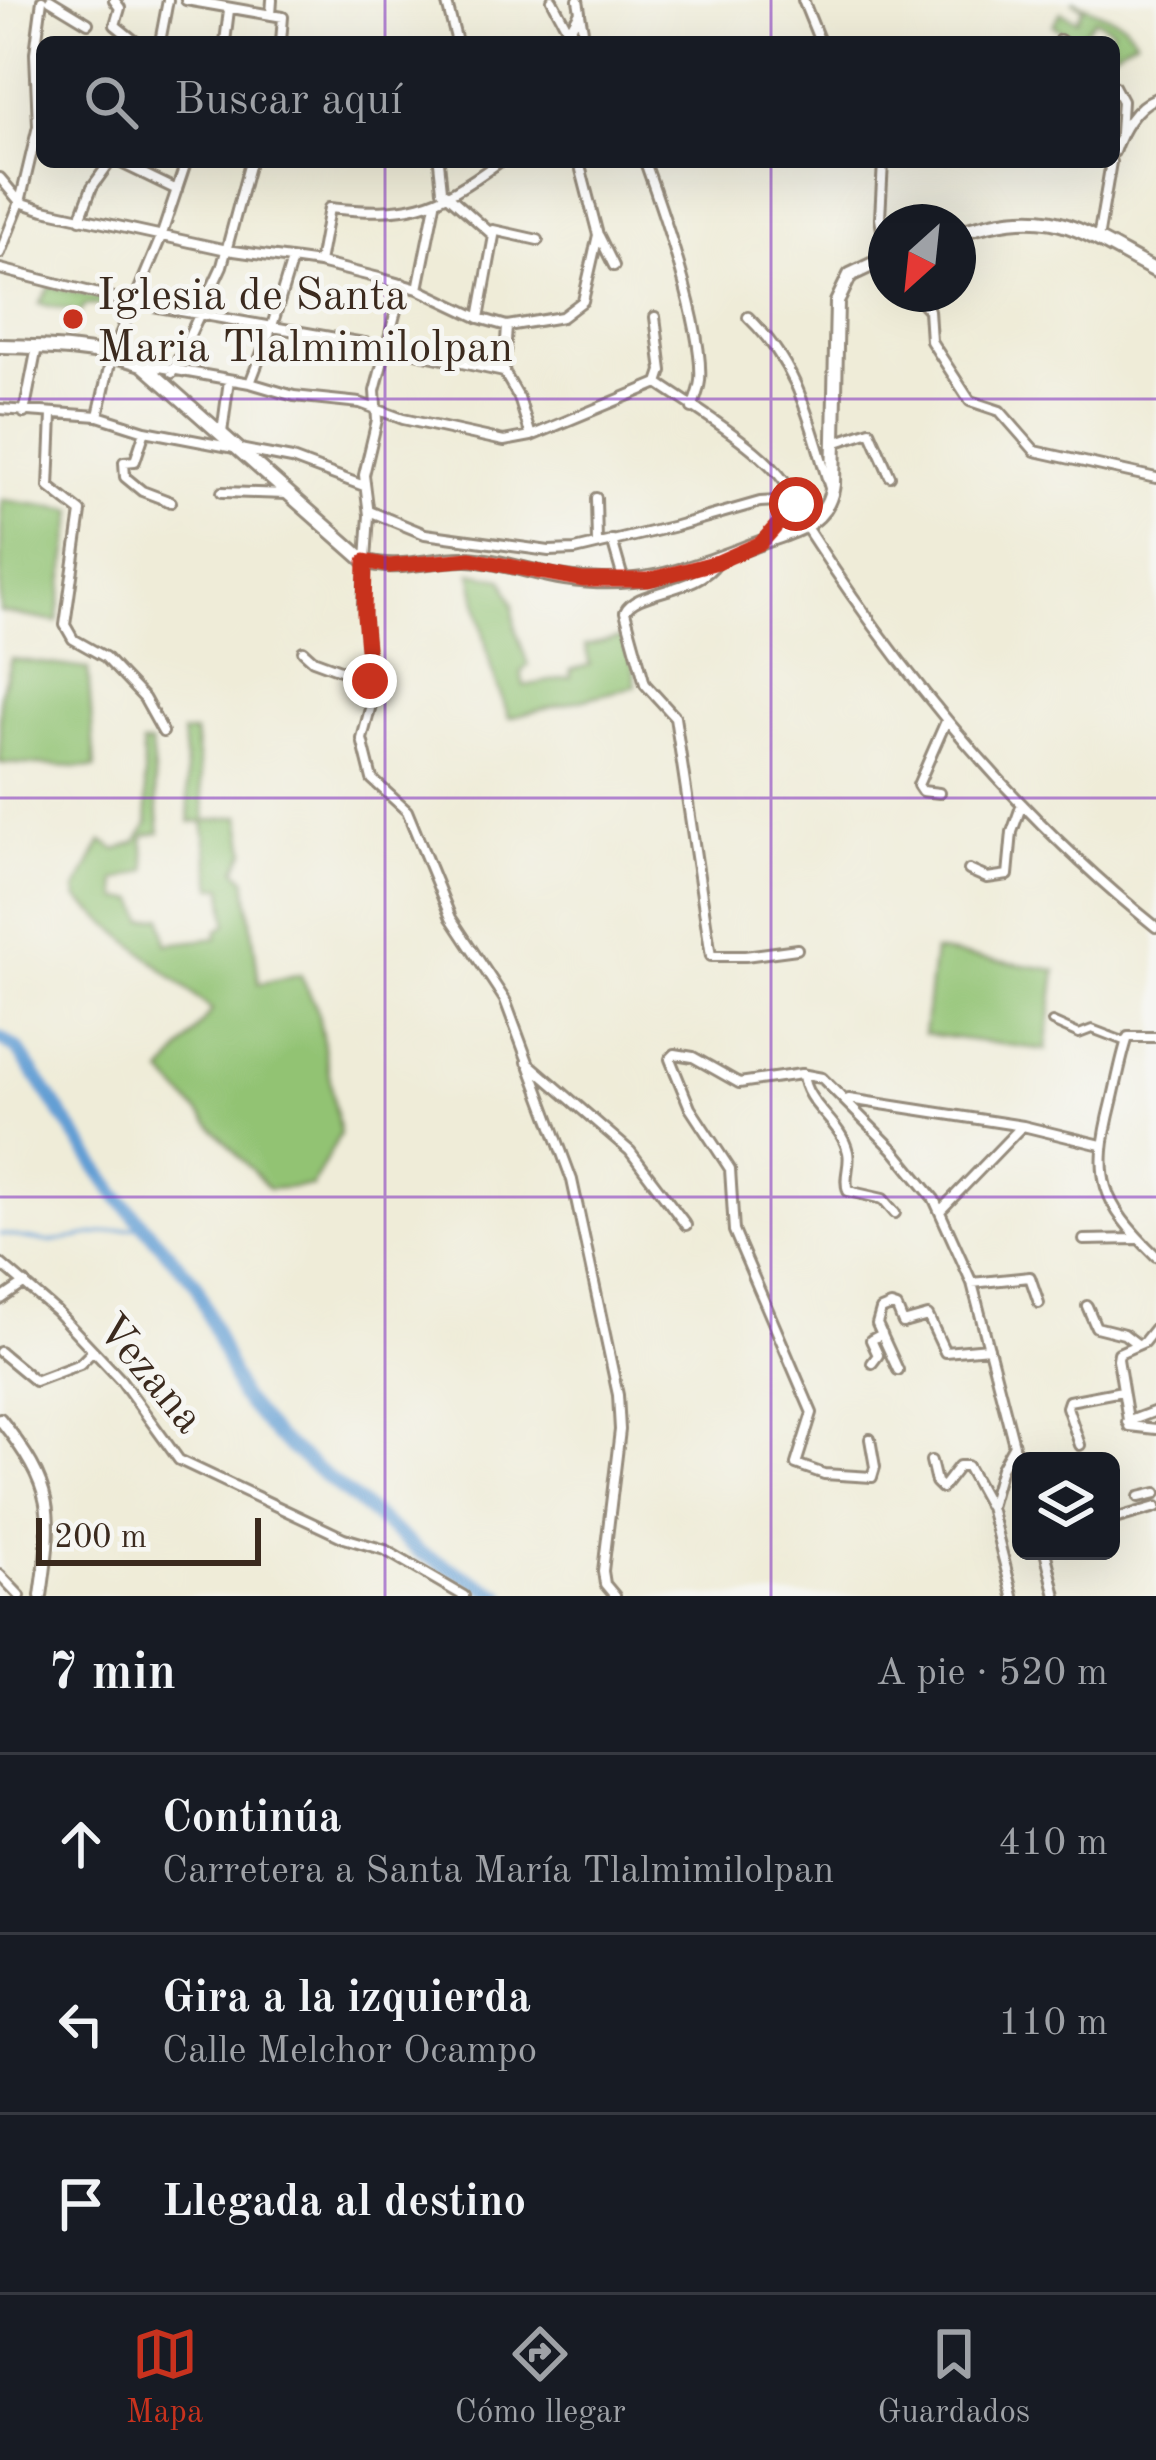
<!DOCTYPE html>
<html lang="es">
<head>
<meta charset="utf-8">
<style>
	body { margin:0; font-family:"Old Standard TT",serif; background:#242831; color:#f1f3f6 }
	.controls { position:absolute; right:36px; bottom:36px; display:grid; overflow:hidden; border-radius:18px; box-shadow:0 12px 48px #0002 }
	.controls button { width:108px; height:108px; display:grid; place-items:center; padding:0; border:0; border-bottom:3px solid #363941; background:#171b24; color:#f1f3f6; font:60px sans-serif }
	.compass { position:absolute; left:868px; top:204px; width:108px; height:108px; border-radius:50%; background:#171b24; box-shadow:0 12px 48px #0002; rotate:207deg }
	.scale { position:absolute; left:36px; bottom:30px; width:225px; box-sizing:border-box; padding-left:12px; border:6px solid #3b2a1e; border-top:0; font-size:33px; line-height:42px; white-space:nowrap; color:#3b2a1e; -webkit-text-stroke:9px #f6f6f2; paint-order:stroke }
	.stop { position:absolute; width:36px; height:36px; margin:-27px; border:9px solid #c8321e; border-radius:50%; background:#fff }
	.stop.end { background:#c8321e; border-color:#fff; box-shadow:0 3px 12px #0008 }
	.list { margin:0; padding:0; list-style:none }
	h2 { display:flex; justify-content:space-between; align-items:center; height:156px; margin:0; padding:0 48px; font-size:51px }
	h2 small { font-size:39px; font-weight:400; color:#9ea1a6 }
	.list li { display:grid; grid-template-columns:78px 1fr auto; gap:36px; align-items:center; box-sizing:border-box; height:180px; padding:0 48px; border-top:3px solid #363941 }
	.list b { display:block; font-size:45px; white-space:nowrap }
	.list p { margin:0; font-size:39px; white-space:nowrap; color:#9ea1a6 }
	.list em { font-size:39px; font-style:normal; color:#9ea1a6 }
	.icon { flex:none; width:66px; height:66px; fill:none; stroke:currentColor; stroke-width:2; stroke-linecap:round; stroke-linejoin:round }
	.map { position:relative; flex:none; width:1156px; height:1596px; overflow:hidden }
	.search { position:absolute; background:#171b24; box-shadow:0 12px 48px #0002; left:36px; right:36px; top:36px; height:132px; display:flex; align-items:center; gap:30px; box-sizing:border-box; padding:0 42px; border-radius:18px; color:#9ea1a6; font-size:45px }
	.sheet { height:696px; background:#171b24 }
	nav { display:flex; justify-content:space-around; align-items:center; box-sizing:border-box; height:168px; border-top:3px solid #363941; background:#171b24; font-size:33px; color:#9ea1a6 }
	nav a { display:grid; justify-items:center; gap:6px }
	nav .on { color:#c8321e }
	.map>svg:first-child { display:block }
</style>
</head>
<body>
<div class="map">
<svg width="1156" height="1596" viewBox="0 0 1156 1596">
	<rect width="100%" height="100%" fill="#f6f6f2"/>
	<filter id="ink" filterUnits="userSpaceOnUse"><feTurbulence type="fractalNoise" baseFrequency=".00833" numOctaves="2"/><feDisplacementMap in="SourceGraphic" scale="24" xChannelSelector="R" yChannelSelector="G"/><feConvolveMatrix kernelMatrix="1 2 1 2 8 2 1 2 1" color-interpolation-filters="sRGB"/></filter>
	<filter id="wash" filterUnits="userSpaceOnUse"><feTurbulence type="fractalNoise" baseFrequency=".004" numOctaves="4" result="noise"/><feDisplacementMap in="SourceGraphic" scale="48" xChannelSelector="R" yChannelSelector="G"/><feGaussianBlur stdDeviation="2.7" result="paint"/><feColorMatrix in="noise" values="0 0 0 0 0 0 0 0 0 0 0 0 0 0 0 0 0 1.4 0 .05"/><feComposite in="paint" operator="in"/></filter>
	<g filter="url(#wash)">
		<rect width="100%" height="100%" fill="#efecd8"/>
		<path fill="#92c373" stroke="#667648" stroke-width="3" d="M1072,0L1124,23L1136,39L1114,52V42L1107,41L1113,30L1095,19L1076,42L1053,25L1061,12L1077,20L1084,8Z
			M50,286L116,303V306L85,305L80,312L39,304Z
			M2,500L74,510L57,622L0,612Z
			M471,573L503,579L513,604L515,628L528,665L521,672L524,686L571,677L570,670L590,665L585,646L621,638L633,664L636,686L509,718L491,668Z
			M11,659L88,669L95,768L0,763V697Z
			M183,733H195L206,821L240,816L246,851L236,869L246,880L259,984L300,974L317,1009L340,1134L312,1186L269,1189L163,1074L212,1010L78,899L76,890L102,841L117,850L136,842L148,823L142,744H151L160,833L146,835L143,840L147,870L116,881L119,899L136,900L144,920L162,917L167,944L217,938V931L227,924L223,887H213L203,822H190Z
			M934,951L1056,970L1046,1050L924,1034Z"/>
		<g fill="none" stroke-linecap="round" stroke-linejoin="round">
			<path stroke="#639fd4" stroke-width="3" d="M0,1234L50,1242L143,1226"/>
			<path stroke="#639fd4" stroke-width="14" d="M0,1038L18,1050L116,1195L196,1284L240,1395L276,1436L421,1553L501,1596"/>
		</g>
	</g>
	<g filter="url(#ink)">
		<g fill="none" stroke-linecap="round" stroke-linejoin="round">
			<defs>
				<path id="pedestrian" d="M1052,1022L1079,1034L1092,1029L1126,1042"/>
				<path id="minor" d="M50,0L88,23
					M114,0L120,8L115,25L136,42
					M186,0L283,17L281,42
					M446,0L457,42
					M552,0L568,30
					M803,0L820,42
					M580,14L585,42
					M271,15L272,0
					M1060,40L1063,42
					M160,42L168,0
					M225,42L229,10
					M563,42L580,12L578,0
					M1114,86L1122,101L1120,133
					M1114,152C1121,131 1135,106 1156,98
					M119,162L177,190
					M439,162L442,190L494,236L479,318
					M645,162C663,212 704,331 700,381C699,390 695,400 692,408
					M883,162L880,218L886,254
					M0,178L20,202L44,210L227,250L319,263L379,278L418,289L479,318L507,326L562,317L583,301L598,235L579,162
					M80,219L92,187L110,162
					M493,230L538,240
					M599,236L614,266
					M1098,239L1111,162
					M0,253L20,202L38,126L35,53L42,0
					M319,263L329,208C408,216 435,209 499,162
					M0,269L130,302L387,347L504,372
					M403,284L375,391L377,420L364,475L369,515L363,604L372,701L362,739L372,779L407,811L451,918L505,1000L572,1180L618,1395L620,1430L603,1571L605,1584L615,1596
					M418,289L435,204
					M914,294L929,310L931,341L970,401L1000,411L1035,451L1156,478
					M655,317L662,371L658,383
					M748,317C800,367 809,421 830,488
					M507,326L504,372L519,398L531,436
					M143,364L250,383L294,396L360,403L403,419L504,441L531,436L658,383
					M172,373L222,266L250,162
					M250,383L272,326L292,260
					M658,383C691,406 798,468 795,509L766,538
					M0,409L98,416L145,431L292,459L364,486
					M24,413L37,347
					M52,415L49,487L81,512L65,625L73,639L105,657L144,698L163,732
					M98,416L112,354L161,237L186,162
					M145,431L135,461L124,462L125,477L142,491L171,502
					M222,433L229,380
					M834,443L870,431L890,476
					M222,492L287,494
					M596,498L597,543
					M369,511L425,534L549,551L575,550L676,526L760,502L777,501L795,509
					M806,527C902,676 1017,816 1156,927
					M612,540L624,582
					M717,562C698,593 635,589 625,612L645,684L675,717L711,956H745L797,949
					M303,651L313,660L370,681
					M939,793L922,791L918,785L946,721
					M969,870L987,878L1008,875L1012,832L1022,804
					M1156,1037H1128C1121,1058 1117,1081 1112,1102C1093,1177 1100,1202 1156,1256
					M527,1062L630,1151L686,1225
					M803,1074C805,1105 841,1121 848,1152C851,1166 843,1177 848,1191L883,1199L895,1213
					M849,1099L1023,1126L1101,1145
					M940,1211L1022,1126
					M1084,1240L1137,1239
					M0,1263L56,1311L121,1380L179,1460L344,1538L385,1550L464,1596
					M972,1283L1030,1277L1039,1303
					M0,1300L25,1283
					M1087,1306L1096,1327L1124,1334L1137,1344
					M1156,1327L1144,1342L1119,1353L1118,1359L1129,1426L1156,1429
					M0,1352L35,1381L80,1364L93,1351
					M872,1363L878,1355L871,1340L882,1334
					M898,1370L877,1324L881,1310L891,1306L897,1308L903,1323L928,1316L945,1352L989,1348
					M1127,1422L1156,1411
					M870,1439L875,1467L872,1477L824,1474L796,1464L812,1413L734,1231L730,1169L690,1108L670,1059L675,1054L693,1057L739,1083L801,1074L822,1078L893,1149L934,1199L972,1283L1014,1445L1001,1468L990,1507L1013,1596
					M1080,1445L1067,1407L1069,1401L1122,1391
					M1014,1447L1021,1468
					M931,1461L936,1482L942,1488L959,1466H967L989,1506
					M1139,1497L1156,1493
					M1111,1520L1156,1507
					M1045,1551L1056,1596
					M0,1575L20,1596"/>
				<path id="tertiary" d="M0,1419C55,1489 53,1511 41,1596"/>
				<path id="secondary" d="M958,233C1054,203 1073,227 1156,271
					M0,346C49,347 95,348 142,364L365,561C398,572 432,558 466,559C499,560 532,573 565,578C643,590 689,569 760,543C793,531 828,525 833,484L837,302L850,275L886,258"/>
			</defs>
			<use href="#pedestrian" stroke="#958b7b" stroke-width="12"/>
			<use href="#minor" stroke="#958b7b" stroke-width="14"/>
			<use href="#tertiary" stroke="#958b7b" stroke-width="16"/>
			<use href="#secondary" stroke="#958b7b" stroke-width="18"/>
			<use href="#pedestrian" stroke="#fff" stroke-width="6"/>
			<use href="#minor" stroke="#fff" stroke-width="8"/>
			<use href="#tertiary" stroke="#fff" stroke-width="10"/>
			<use href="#secondary" stroke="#fff" stroke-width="12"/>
		</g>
	</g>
	<g fill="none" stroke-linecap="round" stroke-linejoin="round" filter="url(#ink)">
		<path stroke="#c8321e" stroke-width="15" d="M370,681L364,615L365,561L389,566L471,559L583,580H648L718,562L761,543L796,504"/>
	</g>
	<path fill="none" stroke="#7b2cbf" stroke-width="3" stroke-opacity="0.55" d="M385,0V42M771,0V42M385,162V1596M771,162V1596M0,399H1156M0,798H1156M0,1197H1156"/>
	<circle fill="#c8321e" stroke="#f6f6f2" stroke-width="4.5" cx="73" cy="319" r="12"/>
	<g text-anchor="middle" stroke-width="10" stroke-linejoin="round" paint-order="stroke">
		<g font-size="45" fill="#3b2a1e" stroke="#f6f6f2" text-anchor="start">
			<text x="97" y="309">Iglesia de Santa<tspan x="97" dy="52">Maria Tlalmimilolpan</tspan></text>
		</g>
		<g font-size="45" fill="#3b2a1e" stroke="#f6f6f2">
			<text transform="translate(152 1372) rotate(50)" y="16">Vezana</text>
		</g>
	</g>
</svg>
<div class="controls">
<button><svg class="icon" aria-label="layers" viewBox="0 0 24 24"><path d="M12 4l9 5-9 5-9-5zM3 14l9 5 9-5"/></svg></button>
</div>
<svg class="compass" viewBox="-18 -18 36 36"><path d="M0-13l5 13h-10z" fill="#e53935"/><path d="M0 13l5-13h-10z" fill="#9ea1a6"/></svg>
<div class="scale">200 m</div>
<div class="stop" style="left:796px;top:504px"></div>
<div class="stop end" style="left:370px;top:681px"></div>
<div class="search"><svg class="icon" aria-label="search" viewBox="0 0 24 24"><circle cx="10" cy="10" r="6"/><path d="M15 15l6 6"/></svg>Buscar aquí</div>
</div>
<section class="sheet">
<h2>7 min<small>A pie · 520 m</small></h2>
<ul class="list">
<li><svg class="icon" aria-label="ahead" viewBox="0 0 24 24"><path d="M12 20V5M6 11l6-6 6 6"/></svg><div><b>Continúa</b><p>Carretera a Santa María Tlalmimilolpan</p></div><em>410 m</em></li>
<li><svg class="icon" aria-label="left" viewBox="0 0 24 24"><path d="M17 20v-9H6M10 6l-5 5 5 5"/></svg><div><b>Gira a la izquierda</b><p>Calle Melchor Ocampo</p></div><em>110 m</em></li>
<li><svg class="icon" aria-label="arrive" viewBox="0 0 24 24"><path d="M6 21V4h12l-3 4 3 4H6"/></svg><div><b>Llegada al destino</b></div></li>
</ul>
</section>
<nav>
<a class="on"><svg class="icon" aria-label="map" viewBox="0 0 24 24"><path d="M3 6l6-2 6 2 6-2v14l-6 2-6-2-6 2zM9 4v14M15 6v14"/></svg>Mapa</a>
<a><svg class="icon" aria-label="directions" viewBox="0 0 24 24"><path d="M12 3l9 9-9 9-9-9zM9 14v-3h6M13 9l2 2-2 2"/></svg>Cómo llegar</a>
<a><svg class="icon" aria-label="saved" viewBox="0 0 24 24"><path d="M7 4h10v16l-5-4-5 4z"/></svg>Guardados</a>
</nav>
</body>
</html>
